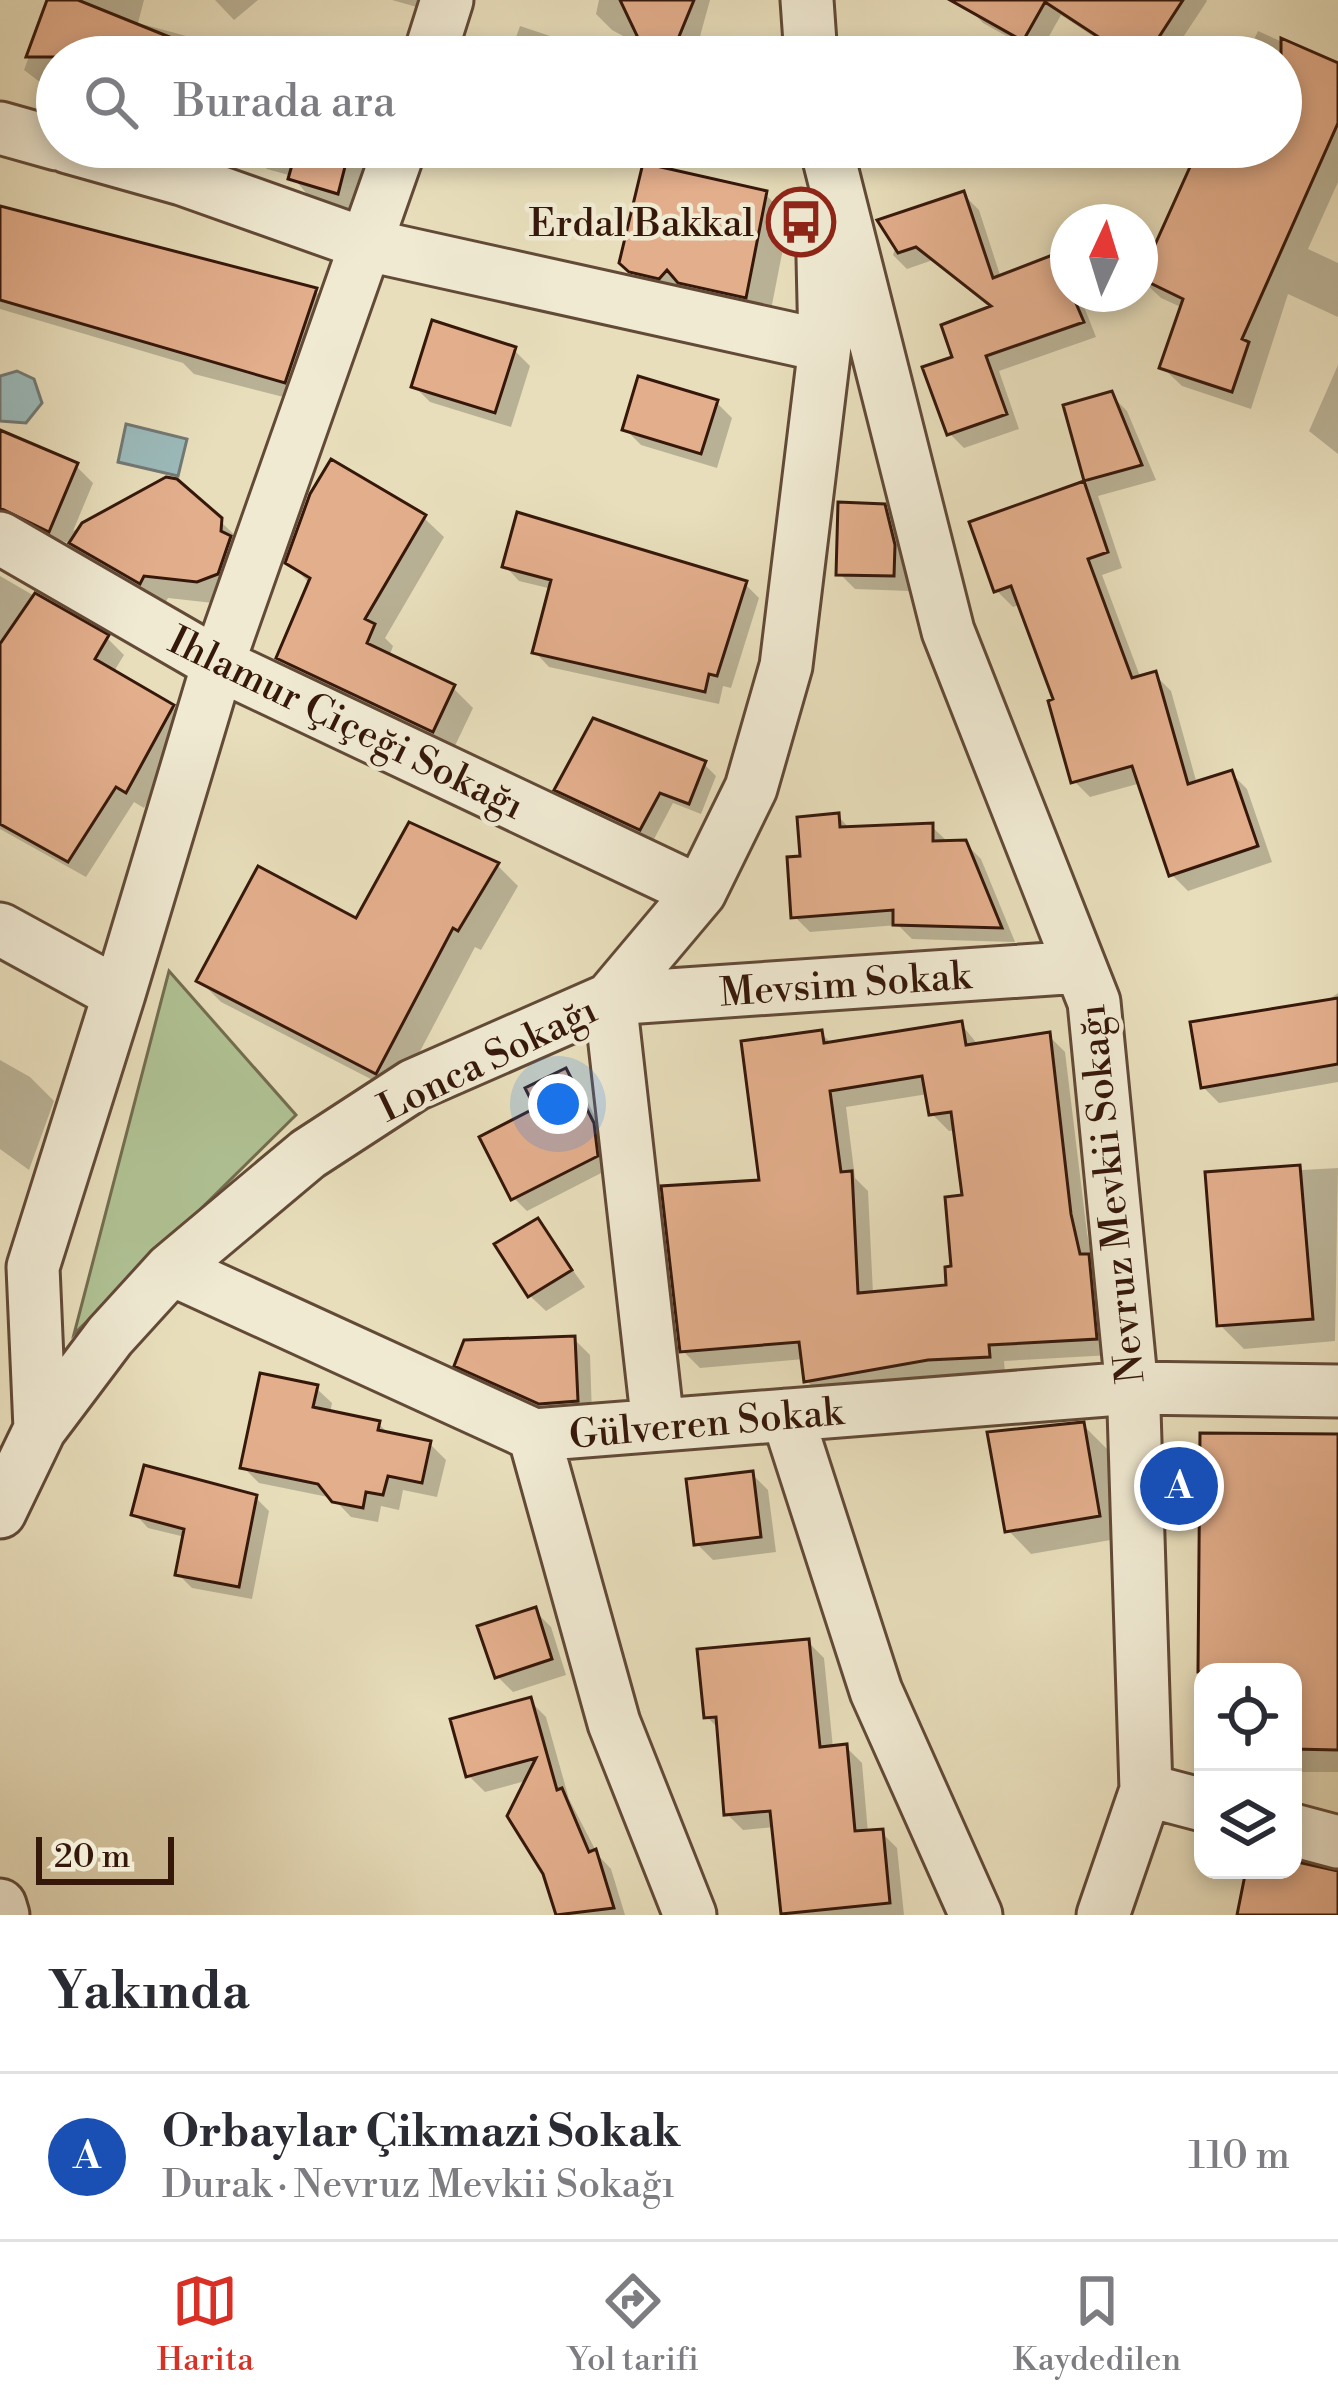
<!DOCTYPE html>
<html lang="tr">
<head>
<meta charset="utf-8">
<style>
	body { margin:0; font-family:"Libre Bodoni",serif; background:#f2f2f3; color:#2b2b33 }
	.controls { position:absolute; right:36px; bottom:36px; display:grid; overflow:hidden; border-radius:24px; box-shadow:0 6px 18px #0003 }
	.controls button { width:108px; height:108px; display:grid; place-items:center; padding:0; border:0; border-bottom:3px solid #e1e1e2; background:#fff; color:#2b2b33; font:60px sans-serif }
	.compass { position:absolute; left:1050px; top:204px; width:108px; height:108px; border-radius:50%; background:#fff; box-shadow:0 6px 18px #0003; rotate:4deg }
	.scale { position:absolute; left:36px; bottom:30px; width:138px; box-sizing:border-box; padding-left:12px; border:6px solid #36180b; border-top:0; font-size:33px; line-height:42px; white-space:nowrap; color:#36180b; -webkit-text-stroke:9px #f0ead3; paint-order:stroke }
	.you { position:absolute; left:558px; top:1104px; width:42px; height:42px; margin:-30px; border:9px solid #fff; border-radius:50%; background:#1a73e8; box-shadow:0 0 0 18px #1a73e833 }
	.badge { display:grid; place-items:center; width:78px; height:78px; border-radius:50%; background:#d93025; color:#fff; font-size:39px; font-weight:700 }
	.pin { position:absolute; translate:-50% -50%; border:6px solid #fff; box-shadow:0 3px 12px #0006 }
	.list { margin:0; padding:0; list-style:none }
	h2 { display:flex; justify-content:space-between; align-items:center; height:156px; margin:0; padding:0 48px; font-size:51px }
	h2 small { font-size:39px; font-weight:400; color:#7c7c81 }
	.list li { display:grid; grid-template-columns:78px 1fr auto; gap:36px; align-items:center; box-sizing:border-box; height:168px; padding:0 48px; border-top:3px solid #e1e1e2 }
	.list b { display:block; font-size:45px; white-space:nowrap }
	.list p { margin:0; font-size:39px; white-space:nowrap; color:#7c7c81 }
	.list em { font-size:39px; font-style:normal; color:#7c7c81 }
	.icon { flex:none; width:66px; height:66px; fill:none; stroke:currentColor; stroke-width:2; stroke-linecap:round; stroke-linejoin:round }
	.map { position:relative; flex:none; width:1338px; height:1915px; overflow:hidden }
	.search { position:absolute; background:#fff; box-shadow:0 6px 18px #0003; left:36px; right:36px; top:36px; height:132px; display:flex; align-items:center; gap:30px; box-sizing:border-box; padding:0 42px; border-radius:66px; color:#7c7c81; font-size:45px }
	.sheet { height:324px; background:#fff }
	nav { display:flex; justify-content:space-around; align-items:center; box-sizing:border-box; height:168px; border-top:3px solid #e1e1e2; background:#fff; font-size:33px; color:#7c7c81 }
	nav a { display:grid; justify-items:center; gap:6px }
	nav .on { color:#d93025 }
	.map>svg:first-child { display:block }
</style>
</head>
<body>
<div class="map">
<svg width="1338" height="1915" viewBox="0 0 1338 1915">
	<rect width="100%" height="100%" fill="#e8debb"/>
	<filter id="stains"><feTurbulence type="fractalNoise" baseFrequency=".00167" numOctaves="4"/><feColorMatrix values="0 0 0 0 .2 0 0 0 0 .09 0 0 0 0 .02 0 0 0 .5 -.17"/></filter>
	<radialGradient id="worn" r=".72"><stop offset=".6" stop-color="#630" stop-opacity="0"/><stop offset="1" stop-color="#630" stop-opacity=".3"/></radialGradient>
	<path fill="#b0c294" stroke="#736d50" stroke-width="3" d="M169,971L296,1115L74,1334Z"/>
	<path fill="#9bbaba" stroke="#737974" stroke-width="3" d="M17,371L34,379L42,403L26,423L0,421V376Z
		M126,424L187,439L178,476L118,462Z"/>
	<path fill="#0003" fill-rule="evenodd" d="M50,0H144L138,23L264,57H57V95L24,70Z
		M215,0H258L234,20Z
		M392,0H447L438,13Z
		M599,0H710L699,40L750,57H662L612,30L596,14Z
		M972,0H1206L1207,1L1170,57H1125L1061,15L1039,54L983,23L968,7Z
		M520,26L607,55L609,57H509Z
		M1258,31L1338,67V182L1308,249L1338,263V317L1288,294L1251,409L1182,386L1163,368L1183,308L1161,298L1142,280L1204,147H1281V57H1246Z
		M891,50L945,55L948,57H890Z
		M238,147H376L358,212L311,199L292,176L267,169Z
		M907,147H959V150L914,153Z
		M765,194L789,218L769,320L646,286L622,262Z
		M964,195L979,210L1001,278L1055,257L1068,271V294H1079L1096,337L999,371L1019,429L964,448L949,433L956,359L994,308L933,260L907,269L893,255L907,214Z
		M0,207L315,291L337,313L307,403L194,374L183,363L0,309Z
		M514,350L530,366L511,427L430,402L414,386Z
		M1338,365V454L1309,431Z
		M1111,395L1127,411L1156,480L1098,496L1122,568L1102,575L1141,679L1155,675L1171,691L1197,784L1231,773L1247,789L1272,862L1188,891L1172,875L1141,783L1090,797L1074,781L1057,701L1021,604L1013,607L997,591L973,524L1088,482L1067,407Z
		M716,402L732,418L717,468L641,445L625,429Z
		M0,434L76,466L93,483L73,531L166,480L219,520L244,544L222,604L168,598L164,605L84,559L68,543L18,524L0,534Z
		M884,507L900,523L910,563L909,591L855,589L839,573Z
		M424,518L444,537L385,638L393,646L389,657L453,688L473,708L453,750L300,678L280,658L310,584L289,562Z
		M505,566L745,584L759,598L731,688L723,686L719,704L549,667L535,652L552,589L519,581Z
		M0,576L107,638L124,655L113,673L173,707L190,725L144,808L134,802L86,877L0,829Z
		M704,764L716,776L701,814L673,803L653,841L570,801L558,789Z
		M838,816L850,829L931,826L949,843H965L981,859L1015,942L912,939L898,925L810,932L794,916L803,859Z
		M497,865L518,886L481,950L475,947L398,1093L221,1002L200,981Z
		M1338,993V1082L1219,1103L1203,1087Z
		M961,1024L979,1046L1048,1035L1065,1052L1087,1233L1093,1263L1104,1274L1112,1355L1004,1361L1005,1373L946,1376L824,1398L807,1381L804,1359L700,1368L683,1351L762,1183L821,1033L832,1044ZM928,1094L932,1114L949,1131L957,1130L965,1198L955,1269L949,1288L873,1294L868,1191L855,1178L846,1107Z
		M0,1060L30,1077L54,1101L29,1170L0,1149Z
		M566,1071L579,1084L606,1139L609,1169L527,1211L514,1198L538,1109Z
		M1338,1168L1335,1341L1244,1349L1220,1325L1208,1175Z
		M537,1221L585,1287L546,1311L530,1296Z
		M574,1339L590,1355L592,1416L558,1419L474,1381L458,1365Z
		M316,1388L332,1403L330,1414L378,1423L391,1436L430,1444L446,1460L437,1497L403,1490L399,1510L381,1506L378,1522L351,1517L333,1498L259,1483L243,1467Z
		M1083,1425L1107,1449L1122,1538L1031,1554L1008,1530Z
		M1203,1436L1338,1437V1772H1293V1672H1203L1201,1747Z
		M752,1474L768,1490L776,1552L713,1560L697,1544Z
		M256,1498L269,1511L252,1599L192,1588L178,1574L185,1537L148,1528L135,1514Z
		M535,1611L551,1627L566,1675L513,1692L497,1676Z
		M808,1642L824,1658L833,1748L846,1747L862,1763L868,1833L881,1832L897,1848L904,1915H786L775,1827L743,1830L727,1814L720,1730L707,1717Z
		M530,1701L546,1717L569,1799L598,1855L611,1869L625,1915H559L529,1780L485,1792L469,1776Z"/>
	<path fill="#e3ae8c" stroke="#36180b" stroke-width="3" fill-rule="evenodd" d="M47,0H78L219,57H26Z
		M620,0H694L671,56L639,40Z
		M950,0H1183L1146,57H1129L1045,2L1023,41Z
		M1281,38L1338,63V123L1242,339L1249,342L1232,392L1159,368L1183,299L1140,278L1199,147H1281Z
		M297,147H350L338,194L288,179Z
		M643,163L767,191L746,298L678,283L667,270L659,279L629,272L619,263Z
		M964,191L993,278L1055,254L1084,322L986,356L1007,414L947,435L922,367L952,357L941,325L991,306L916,247L898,253L877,220Z
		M0,206L317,288L285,383L0,300Z
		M432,320L516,347L495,413L411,387Z
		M638,376L718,400L701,454L622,430Z
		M1112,391L1142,465L1084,481L1063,405Z
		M0,430L78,463L49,532L0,508Z
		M331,459L426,515L365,619L375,624L367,643L455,685L433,732L276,658L310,578L285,563L310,494Z
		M166,477L177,479L222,518L221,531L231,536L218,574L197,582L144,576L140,584L69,543L82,523Z
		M1084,481L1108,552L1088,559L1132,678L1156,671L1188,784L1232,770L1258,846L1169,876L1132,766L1071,783L1048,701L1053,699L1011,586L994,592L969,522Z
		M838,502L885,504L895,545L894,576L836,575Z
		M517,512L747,581L717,676L709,674L705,692L532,653L551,580L502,567Z
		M35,593L109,635L95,659L174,705L126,793L116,787L68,862L0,824V644Z
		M593,718L706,761L689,804L660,793L640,830L554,790Z
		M839,813L840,827L933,823V841L966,840L1002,928L893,925V910L791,918L787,857L800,856L797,817Z
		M409,822L499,863L458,931L453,928L376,1074L196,981L258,866L356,918Z
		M1338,998V1064L1201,1088L1190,1022Z
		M962,1021L966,1045L1050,1032L1071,1214L1080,1254H1089L1097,1339L989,1345L990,1357L928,1360L804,1382L799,1342L680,1352L661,1186L759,1180L741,1041L822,1030L824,1043ZM922,1076L929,1115L951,1112L962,1195L945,1197L951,1266L945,1267L946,1285L858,1293L852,1171L841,1172L830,1091Z
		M566,1068L594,1123L598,1156L511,1200L479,1137L535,1108L525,1088Z
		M1300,1165L1313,1319L1217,1326L1205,1172Z
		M538,1218L572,1270L528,1297L494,1244Z
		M575,1336L578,1401L539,1404L454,1366L464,1340Z
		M260,1373L318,1385L313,1407L380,1421L378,1430L431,1441L422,1483L388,1476L383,1495L366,1492L363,1508L332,1502L318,1484L240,1468Z
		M1084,1422L1100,1516L1005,1532L987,1432Z
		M1200,1433L1338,1434V1750L1293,1749V1672H1198Z
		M144,1465L257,1495L239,1587L175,1575L184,1529L131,1515Z
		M753,1471L761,1537L694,1545L686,1479Z
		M536,1607L552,1659L495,1678L477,1626Z
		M809,1639L820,1747L847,1744L855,1831L883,1829L890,1903L781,1914L770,1811L724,1815L716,1717L704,1718L697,1649Z
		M531,1697L557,1790L562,1788L589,1852L596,1849L614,1908L556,1915L543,1874L507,1816L536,1758L466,1777L450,1719Z
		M1293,1861L1338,1871V1915H1237L1246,1870H1293Z"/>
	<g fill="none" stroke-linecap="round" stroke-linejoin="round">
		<defs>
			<path id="minor" d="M807,0L811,57
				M429,57L447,0
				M0,128L57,144
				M68,147L182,179L368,245L825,346
				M826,147L948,631L1094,1002L1134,1410L1146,1790L1103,1915
				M0,538L218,664L700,892
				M0,929L119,994L218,664L400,147
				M171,1269L534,1435L1132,1388L1338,1391
				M787,1415L876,1691L976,1915
				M658,1425L610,999L1080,967
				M40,1429L33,1267L119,994
				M534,1435L614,1723L690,1915
				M0,1512L40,1429L110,1336L171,1269L308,1154L414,1085L610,999L700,892L751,788L786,666L825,346L822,214
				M1146,1790L1203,1805
				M1293,1830L1338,1842
				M0,1905L3,1915"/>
		</defs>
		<use href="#minor" stroke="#624a37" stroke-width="57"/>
		<use href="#minor" stroke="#f0ead3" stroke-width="51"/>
	</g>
	<defs>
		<symbol id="bus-ring" viewBox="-11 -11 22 22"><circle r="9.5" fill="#f0ead3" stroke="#8f2418" stroke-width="1.5"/><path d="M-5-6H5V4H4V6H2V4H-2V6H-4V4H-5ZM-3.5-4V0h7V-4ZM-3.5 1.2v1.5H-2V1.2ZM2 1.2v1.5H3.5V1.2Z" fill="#8f2418"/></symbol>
	</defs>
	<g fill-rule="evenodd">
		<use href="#bus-ring" x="763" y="184" width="76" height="76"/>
	</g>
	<g text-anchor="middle" stroke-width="9" stroke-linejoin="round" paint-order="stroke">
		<g font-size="39" fill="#36180b" stroke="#f0ead3" text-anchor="end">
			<text x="754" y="236">Erdal Bakkal</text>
		</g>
		<g font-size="39" fill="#36180b" stroke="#f0ead3">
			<text transform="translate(347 722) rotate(26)" y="14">Ihlamur Çiçeği Sokağı</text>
			<text transform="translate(845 983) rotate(-4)" y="14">Mevsim Sokak</text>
			<text transform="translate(487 1058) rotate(-26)" y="14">Lonca Sokağı</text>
			<text transform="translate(1110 1194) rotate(-96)" y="14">Nevruz Mevkii Sokağı</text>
			<text transform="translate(706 1422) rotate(-5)" y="14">Gülveren Sokak</text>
		</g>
	</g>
	<rect width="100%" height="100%" filter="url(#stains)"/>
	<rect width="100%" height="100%" fill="url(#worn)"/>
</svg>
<div class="controls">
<button><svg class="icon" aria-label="locate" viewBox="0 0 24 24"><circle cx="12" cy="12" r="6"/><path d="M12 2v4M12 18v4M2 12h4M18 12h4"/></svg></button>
<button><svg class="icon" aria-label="layers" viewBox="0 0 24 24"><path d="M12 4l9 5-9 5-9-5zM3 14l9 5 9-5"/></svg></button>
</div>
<svg class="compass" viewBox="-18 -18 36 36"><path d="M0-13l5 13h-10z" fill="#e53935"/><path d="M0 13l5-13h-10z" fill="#7c7c81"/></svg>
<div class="scale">20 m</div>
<div class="you"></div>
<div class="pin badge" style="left:1179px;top:1486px;background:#1a4fb4">A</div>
<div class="search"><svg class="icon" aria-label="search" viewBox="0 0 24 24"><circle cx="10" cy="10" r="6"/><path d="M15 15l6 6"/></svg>Burada ara</div>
</div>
<section class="sheet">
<h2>Yakında<small></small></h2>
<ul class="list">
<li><span class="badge" style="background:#1a4fb4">A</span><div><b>Orbaylar Çikmazi Sokak</b><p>Durak · Nevruz Mevkii Sokağı</p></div><em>110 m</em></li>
</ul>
</section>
<nav>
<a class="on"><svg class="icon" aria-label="map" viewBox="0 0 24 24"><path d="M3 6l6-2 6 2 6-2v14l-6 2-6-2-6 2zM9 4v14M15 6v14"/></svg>Harita</a>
<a><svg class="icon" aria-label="directions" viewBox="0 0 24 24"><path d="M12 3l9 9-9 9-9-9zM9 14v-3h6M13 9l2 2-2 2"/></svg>Yol tarifi</a>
<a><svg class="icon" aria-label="saved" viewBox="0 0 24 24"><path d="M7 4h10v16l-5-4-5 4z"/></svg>Kaydedilen</a>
</nav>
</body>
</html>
